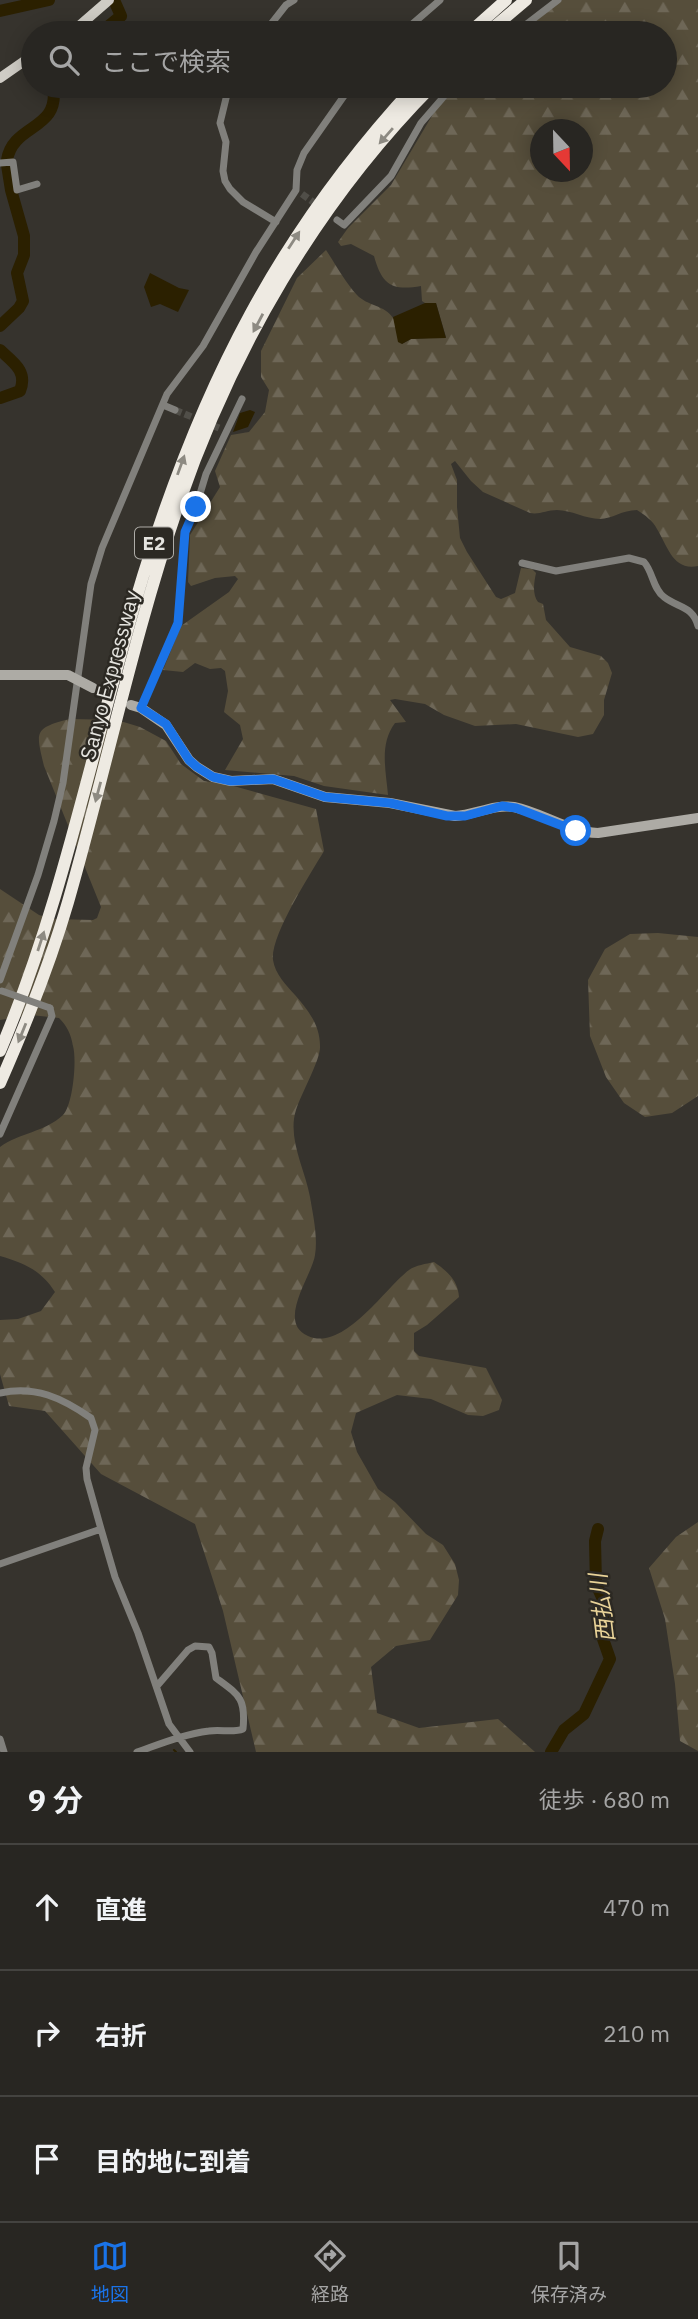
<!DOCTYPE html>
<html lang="ja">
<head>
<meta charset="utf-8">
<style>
	body { margin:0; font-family:"IBM Plex Sans","Noto Sans JP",sans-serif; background:#302e2a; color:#f1f3f6 }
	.compass { position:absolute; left:530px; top:119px; width:63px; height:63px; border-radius:50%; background:#282622; box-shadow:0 4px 18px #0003; rotate:158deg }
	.stop { position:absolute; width:21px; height:21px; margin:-16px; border:5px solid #1a73e8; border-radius:50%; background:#fff }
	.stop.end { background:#1a73e8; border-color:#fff; box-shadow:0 2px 7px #0008 }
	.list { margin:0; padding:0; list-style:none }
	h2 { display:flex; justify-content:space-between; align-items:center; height:91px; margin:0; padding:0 28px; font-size:30px }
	h2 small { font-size:23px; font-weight:400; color:#a5a5a5 }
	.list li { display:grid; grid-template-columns:46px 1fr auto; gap:21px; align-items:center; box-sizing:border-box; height:126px; padding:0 28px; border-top:2px solid #444340 }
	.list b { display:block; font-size:26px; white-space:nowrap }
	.list em { font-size:23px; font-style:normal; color:#a5a5a5 }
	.icon { flex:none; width:38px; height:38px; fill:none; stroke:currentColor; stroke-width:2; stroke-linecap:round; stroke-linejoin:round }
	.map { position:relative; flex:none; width:698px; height:1752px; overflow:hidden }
	.search { position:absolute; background:#282622; box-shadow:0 4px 18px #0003; left:21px; right:21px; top:21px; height:77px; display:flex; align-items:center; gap:18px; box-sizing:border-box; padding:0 24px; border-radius:38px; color:#a5a5a5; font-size:26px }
	.sheet { height:469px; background:#282622 }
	nav { display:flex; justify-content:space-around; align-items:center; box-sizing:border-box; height:98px; border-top:2px solid #444340; background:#282622; font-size:19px; color:#a5a5a5 }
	nav a { display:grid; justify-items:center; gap:4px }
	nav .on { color:#1a73e8 }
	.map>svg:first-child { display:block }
</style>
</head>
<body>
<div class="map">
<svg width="698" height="1752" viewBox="0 0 698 1752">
	<defs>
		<pattern id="forest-firs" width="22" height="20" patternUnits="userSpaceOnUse" patternTransform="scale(1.75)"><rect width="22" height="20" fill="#564e3b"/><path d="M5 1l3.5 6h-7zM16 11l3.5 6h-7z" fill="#6e6757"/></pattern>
	</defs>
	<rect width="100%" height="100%" fill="#36332d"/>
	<path fill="url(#forest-firs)" fill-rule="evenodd" d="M562,0H698V566C673,571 668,547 657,529C653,521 645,515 637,510C622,510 612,519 600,519C586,519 571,510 557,510C547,510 539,515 530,513L483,492L471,481L455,461L451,464L457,480V507L460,538L467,552L496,597L501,599L515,593L521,568L532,569L536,573C534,582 532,594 538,602L543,604L546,620L570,647L601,656L608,663L612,673L604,700V715L593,734L578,737L516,724L475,726L444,715L425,704L395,699L390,700L406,722L395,723C379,744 386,771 388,795L324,786L294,776L225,770L243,739L240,725L224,712L228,691L225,671L221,668L210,669L195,663L183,672L163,670L181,626L229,592L238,579L235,576L215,578L191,586L188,582L190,535L220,487L215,471L231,435L249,432L265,412L269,390L261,377V351L297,278L326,250C336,265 345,282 357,295C367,306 385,305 393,318C398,325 399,336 402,344L411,339L446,337L436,303H425L422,301L421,286C392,291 382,285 374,256L351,244L341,246L338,242L348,228L391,185L436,109L459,86H665V33H521ZM540,130H582V172H540Z
		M70,719L117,720L140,727L166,741L181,764L204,781L230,785L316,809L324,851C311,873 270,936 273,960C275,974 286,985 295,995C308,1010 320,1025 320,1046C321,1059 301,1094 296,1110C287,1138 305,1169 310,1197C313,1215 318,1237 315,1255C312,1276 276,1322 308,1336C344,1352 385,1288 409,1270C416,1265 426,1264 434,1262C447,1271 458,1280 459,1297L427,1325L414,1333V1351L419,1356L486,1368L502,1400L499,1410L483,1416L468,1415L431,1399L397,1395L356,1413L351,1432L357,1452L378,1489L395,1502L426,1534L443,1545L455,1564L459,1580L458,1595L430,1640L396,1646L371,1667L377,1713L419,1728L498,1719L535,1752H256L223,1611L195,1524L101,1474L45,1411L9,1406L0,1374V1320L18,1319L41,1311L55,1292C41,1270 24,1263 0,1256V1147C19,1133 45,1132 63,1115C73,1105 77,1060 73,1046C71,1034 67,1026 59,1018L31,1015L0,1020V889L39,915L53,919L93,920L97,918L101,907L44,766C36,732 33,728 70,719Z
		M658,933L698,937V1096L672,1113L645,1117L624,1103L606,1077L590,1036L588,980L605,949L630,934Z
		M698,1522V1751L680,1741L675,1684L665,1619L649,1568L676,1537Z"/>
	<path fill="#2b2000" d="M150,273L179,288L189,290L178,312L160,304L151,307L144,287Z
		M425,303H436L446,338L411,339L402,344L398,342L393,317Z
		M250,410L255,412L248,427L233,432L240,413Z"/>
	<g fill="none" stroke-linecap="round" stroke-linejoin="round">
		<path stroke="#2b2000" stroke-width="2" d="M174,1750L176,1752"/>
		<path stroke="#2b2000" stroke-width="12" d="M0,11L49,0
			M94,33L104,30L121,16L114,0
			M7,160C13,123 61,131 53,86
			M0,326L19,308L23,301L17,273L24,255V236L11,190L7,165
			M0,350C13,362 28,371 20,391L0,398
			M551,1752L564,1730L584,1714L610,1659L603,1639L606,1606L596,1584L595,1541L598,1529"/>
		<path stroke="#504e48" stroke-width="7" stroke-dasharray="7 3.5" stroke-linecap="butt" d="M302,194L320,207
			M175,410L219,428"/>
		<path stroke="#81807c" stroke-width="7" d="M264,33L286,5L294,0
			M402,33L440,0
			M515,33L558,0
			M229,86L220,123L226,142L223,171L225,181L230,189L243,202L276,222
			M0,163L13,162L17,190L37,184
			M337,220L344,225L391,176L421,123L453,86
			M163,405L175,410
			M522,563L556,571L629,558L644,562C653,572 653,589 664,597C678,608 693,606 698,626
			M141,708L178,623L185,532L196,507L206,474L242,399
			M0,980L38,875L54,821L63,783L91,584L102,548L167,394L203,346L256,252L296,190L297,170L304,153L351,86
			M0,1134L52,1016L50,1008
			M0,1393C35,1385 62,1398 91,1418L95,1430L86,1468L87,1479L101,1529L115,1577L138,1633L169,1724L190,1752
			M0,1564L101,1529
			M0,1739L4,1752
			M137,1752C160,1744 184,1734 209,1731C220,1729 233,1733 243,1729C246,1698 239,1695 216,1678L212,1653L209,1647L195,1646L188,1650L157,1686"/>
		<path stroke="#adaba5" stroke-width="10" d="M0,675H68L93,688
			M131,705L141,708L166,725L189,760L197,767L213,777L231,781L273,779L325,797L390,803L455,816C475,815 493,804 514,807C543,813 568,832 598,833L698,818"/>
		<path stroke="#cfccc5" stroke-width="10" d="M71,33L109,0
			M0,78L33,55"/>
		<path stroke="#eeeae2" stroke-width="12" d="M469,33L506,0
			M487,33L526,0
			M0,1051C65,898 95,734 143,576C202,385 279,233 415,86
			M0,1083C26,1024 50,964 68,902C106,770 134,633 179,503C232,349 317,202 432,86"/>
		<path stroke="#81807c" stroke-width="7" d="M2,991L50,1008"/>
	</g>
	<defs><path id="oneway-solid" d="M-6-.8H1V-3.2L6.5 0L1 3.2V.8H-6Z" transform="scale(1.75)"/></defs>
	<g fill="#8d8a82">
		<use href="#oneway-solid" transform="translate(386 136) rotate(131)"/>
		<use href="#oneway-solid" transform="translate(294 240) rotate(-57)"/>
		<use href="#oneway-solid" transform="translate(258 323) rotate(118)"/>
		<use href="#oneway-solid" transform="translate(181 465) rotate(-70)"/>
		<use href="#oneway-solid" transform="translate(98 792) rotate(105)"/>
		<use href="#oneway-solid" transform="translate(41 941) rotate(-72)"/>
		<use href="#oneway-solid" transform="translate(22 1033) rotate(112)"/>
	</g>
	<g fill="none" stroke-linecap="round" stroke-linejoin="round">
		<path stroke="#1a73e8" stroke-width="9" d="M196,507L185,532L178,623L141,708L166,724L189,760L197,767L213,777L231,781L273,779L325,797L390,803L447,816H465L502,806L516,808L576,831"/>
	</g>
	<g text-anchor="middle" stroke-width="5" stroke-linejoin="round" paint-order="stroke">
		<rect fill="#2c2923" stroke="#aeaca7" stroke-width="2" x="135" y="527.5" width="38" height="31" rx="5"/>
		<g font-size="19" font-weight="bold" fill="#e5e4df">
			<text x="154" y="550">E2</text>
		</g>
		<g font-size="21" fill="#e5e4df" stroke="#2c2923">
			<text transform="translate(110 675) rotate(-75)" y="7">Sanyo Expressway</text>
		</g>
		<g font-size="23" font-style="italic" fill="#e9d398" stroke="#2c2923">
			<text transform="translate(602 1608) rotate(-97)" y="8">西払川</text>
		</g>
	</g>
</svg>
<svg class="compass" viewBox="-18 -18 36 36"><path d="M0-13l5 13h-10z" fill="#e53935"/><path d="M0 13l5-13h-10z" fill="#a5a5a5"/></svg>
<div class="stop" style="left:576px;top:831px"></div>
<div class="stop end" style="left:196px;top:507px"></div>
<div class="search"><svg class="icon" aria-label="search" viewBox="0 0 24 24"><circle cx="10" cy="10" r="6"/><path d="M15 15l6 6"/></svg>ここで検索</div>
</div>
<section class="sheet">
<h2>9 分<small>徒歩 · 680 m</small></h2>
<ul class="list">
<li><svg class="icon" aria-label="ahead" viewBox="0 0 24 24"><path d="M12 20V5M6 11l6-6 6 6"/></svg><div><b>直進</b></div><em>470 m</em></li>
<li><svg class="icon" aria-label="right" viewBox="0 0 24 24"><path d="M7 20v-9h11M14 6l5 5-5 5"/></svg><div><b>右折</b></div><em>210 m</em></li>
<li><svg class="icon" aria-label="arrive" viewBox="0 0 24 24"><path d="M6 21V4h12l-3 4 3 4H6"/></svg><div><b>目的地に到着</b></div></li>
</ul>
</section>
<nav>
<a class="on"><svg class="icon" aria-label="map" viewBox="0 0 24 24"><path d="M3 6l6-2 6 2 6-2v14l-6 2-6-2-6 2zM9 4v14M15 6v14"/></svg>地図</a>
<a><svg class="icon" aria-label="directions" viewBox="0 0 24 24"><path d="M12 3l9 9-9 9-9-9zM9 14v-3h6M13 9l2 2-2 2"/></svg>経路</a>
<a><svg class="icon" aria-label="saved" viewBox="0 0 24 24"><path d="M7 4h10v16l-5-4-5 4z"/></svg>保存済み</a>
</nav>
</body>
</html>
